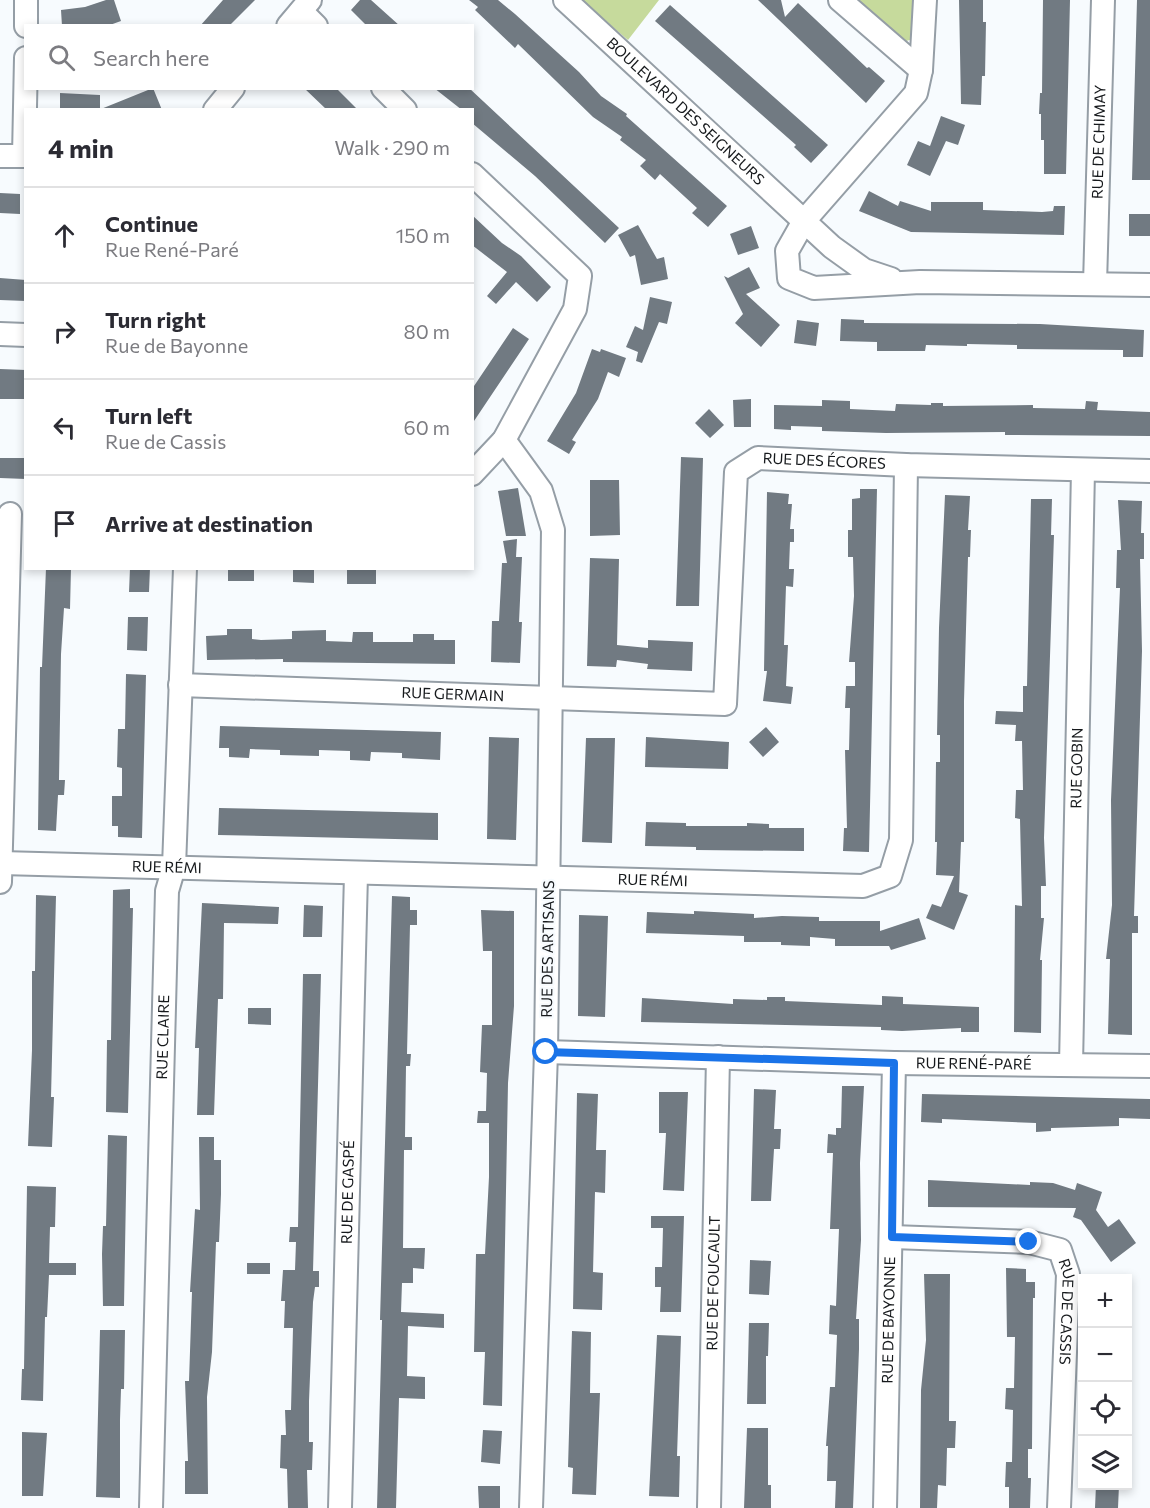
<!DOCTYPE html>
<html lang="en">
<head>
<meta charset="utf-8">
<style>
	body { margin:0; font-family:Commissioner,sans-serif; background:#f2f2f3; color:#2b2b33 }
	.controls { position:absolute; right:18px; bottom:18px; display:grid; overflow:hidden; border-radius:0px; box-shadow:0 3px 9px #0003 }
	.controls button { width:54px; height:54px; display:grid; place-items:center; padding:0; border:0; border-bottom:2px solid #e1e1e2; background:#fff; color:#2b2b33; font:30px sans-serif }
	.stop { position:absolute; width:18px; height:18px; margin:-14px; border:4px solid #1a73e8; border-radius:50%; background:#fff }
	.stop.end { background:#1a73e8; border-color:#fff; box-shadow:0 2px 6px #0008 }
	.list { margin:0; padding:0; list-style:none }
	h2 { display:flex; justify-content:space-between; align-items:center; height:78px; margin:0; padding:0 24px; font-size:26px }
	h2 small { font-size:20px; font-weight:400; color:#7c7c81 }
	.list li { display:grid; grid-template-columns:39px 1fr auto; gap:18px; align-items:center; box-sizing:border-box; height:96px; padding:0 24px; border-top:2px solid #e1e1e2 }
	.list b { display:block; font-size:22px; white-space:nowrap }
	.list p { margin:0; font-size:20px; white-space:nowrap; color:#7c7c81 }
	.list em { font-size:20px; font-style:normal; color:#7c7c81 }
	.icon { flex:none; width:33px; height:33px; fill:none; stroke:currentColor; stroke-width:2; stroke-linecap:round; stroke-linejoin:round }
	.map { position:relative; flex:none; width:1150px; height:1508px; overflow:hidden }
	.search { position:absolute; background:#fff; box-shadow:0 3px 9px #0003; left:24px; top:24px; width:450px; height:66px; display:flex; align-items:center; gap:15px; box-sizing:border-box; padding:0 21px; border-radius:0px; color:#7c7c81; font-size:22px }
	.panel { position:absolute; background:#fff; box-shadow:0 3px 9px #0003; left:24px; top:108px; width:450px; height:462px; border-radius:0px }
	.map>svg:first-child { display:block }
</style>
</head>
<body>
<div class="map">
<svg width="1150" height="1508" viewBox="0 0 1150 1508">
	<rect width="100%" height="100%" fill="#f7fbfe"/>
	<path fill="#c6da9c" d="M581,0H659L628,40Z
		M854,0H917L913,39L903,42Z"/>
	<path fill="#717a82" d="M106,0H114L121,21L107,26H62L61,10L85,7Z
		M223,0H255L229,26H200Z
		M360,0H371L400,26H367L351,10Z
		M469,0H498L515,14L579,72L601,96L627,114L626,116L727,206L708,227L692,213L697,208L660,174L655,180L640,166L646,160L620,140L622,137L593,117L518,44L515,48L475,10L478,7Z
		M758,0H781L785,17L798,3L867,68L869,67L885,81L866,103Z
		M959,0H983V22H986L985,76H982L981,105L961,104Z
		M1043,0H1070L1066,174H1044V140H1041V114H1039L1040,93H1042Z
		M1137,0H1150V180H1132Z
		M670,5L828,145L811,163L794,147L796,145L655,21Z
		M153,88L162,110H101V109Z
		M304,88H336L358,110H327Z
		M434,88H469L619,228L605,243L535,176L472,123V110H462Z
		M60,93L100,95V110H60Z
		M941,116L965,125L958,145L946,141L930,176L907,165L918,141L930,146Z
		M869,191L898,206L900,201L931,211V202H983V210L1042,212L1053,211L1054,206H1065L1064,235L911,232L859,211Z
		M0,193L20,194V214L0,213Z
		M1129,214H1150V236H1129Z
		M472,215L502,243L521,256L551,287L537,302L516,282L496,304L487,296L507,272L472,245Z
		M638,225L657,259L664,257L668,279L641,285L635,255L630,257L618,235Z
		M751,226L759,248L738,255L730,234Z
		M749,267L760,288L746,294L780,325L761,347L735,323L743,314L724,276L728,278Z
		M0,278L26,280V301L0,300Z
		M650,297L672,302L667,324L659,322L642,363L636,361L638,352L626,347L635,326L643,330Z
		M841,319L864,320V323L1040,324L1144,330L1143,357H1123V350L1017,349V345L967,344V346L926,345L925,351H877V342L840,341Z
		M797,320L819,323L816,346L794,343Z
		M513,328L529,339L472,424V389Z
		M592,349L600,352L601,349L626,358L619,377L608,372L598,399L572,440L576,442L569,454L547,441L576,393Z
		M0,369L26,370V399H0Z
		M751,399V427H734L733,400Z
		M822,400L850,401V409L895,411L896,404L931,405V403H943V406L1033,405V408L1085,409L1086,401L1098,402L1097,410L1150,412V436L1005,435V432L886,433L822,431V427L791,426V430L774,429V405L822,406Z
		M709,409L724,425L710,438L695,423Z
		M681,457L703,458L699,606H676Z
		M0,458H26V479L0,478Z
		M590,480H619L620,535L590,536Z
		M518,488L526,536H506L498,491Z
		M860,489H877L869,852L843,851L844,828H847L845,750H849L850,708H845L846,686H855V662H849L854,596L853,557H848V530H852V499L860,498Z
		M767,492L789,494L788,504H792L790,529H794V542H790L789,569H794L793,587L786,586L784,645H788L786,686L793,687L791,704L763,701L767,671H764Z
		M945,495L970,496L968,530H971L970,557H968L964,701V842H961L959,892L968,895L954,930L926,918L932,904L941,907L954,876L936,875L937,842H935L936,762H940V735H937L939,628Z
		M1031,499H1052L1051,535H1054L1044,838L1046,886H1041V918H1044L1040,960H1042L1041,1033L1014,1032L1015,905L1022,906L1020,819L1015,818L1016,790H1023L1022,741H1015L1016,725L995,724L996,711L1023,712V686H1027Z
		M1118,500L1142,501L1141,533H1144V559H1140L1142,651L1134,916H1138V933H1132V1035L1108,1034L1110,959H1106L1112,905L1111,800L1120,588H1116L1117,550H1121Z
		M517,539L516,557H522L519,622H522L520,663L491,662L492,621H499L502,563H507L503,541Z
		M590,558L619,559L617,645L648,648V640L693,642L692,671L647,669L648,664L617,660L616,667L587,666Z
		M46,568H71L70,609L64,608L61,654L59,780H65L64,795H58L56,831L38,830L40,667H42Z
		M130,568H150L149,592H129Z
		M228,568H254V581H228Z
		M293,568H314V583L293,582Z
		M347,568H376V584H347Z
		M128,617H148L147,651L127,650Z
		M227,629H252V639L261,640L292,639V631L326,630V641L352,642L353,632H373V642H413V634H434V640H455V664L283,662V659L207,660L206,636L227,635Z
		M126,674L146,675L142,838L118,837V826H112V796H122V768L117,767L118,729H125Z
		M220,726L441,732L440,760L402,758V753L371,752L370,761L350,760V751L319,750V756L280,755V750L250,749L249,758L229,757V748H219Z
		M766,727L779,742L763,757L749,742Z
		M489,737L519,738L516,840L487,839Z
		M646,737L729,742L728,769L645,767Z
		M586,738H615L612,843L582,842Z
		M219,808L438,813V840L218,835Z
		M646,822L686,823V826H747V823L769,824V828H804V851L696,850V847L645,846Z
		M130,889V908H133L128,1113L106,1112L107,1040H111L113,890Z
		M36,895L56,896L51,1097H54L52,1147L28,1146L32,1050V971H35Z
		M392,896L410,897V910H417V925H410L407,1054H411L410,1066H406L405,1137H412V1150H404L403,1248H425L424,1269L413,1268V1283H402L401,1312L444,1314V1328L408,1326L407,1376L425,1377V1399L399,1398L396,1508H377L382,1320H380Z
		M202,903L279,907L278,924L224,923L223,999H218L214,1115H197L199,1048H195Z
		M304,905L323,906L322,937H303Z
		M481,910L514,911V1006L508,1083L502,1406L483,1405L485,1352H474L476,1254H485L489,1177V1123H477L478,1111H486L487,1073L480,1072L482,1025H492V951H483Z
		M694,911L754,914V918L782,916L819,917V921H880V931L919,918L926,939L891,950L889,946H835V939L810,937V946L781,945V942H744V936L646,933L647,912L694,914Z
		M579,915L608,916L605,1017L578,1016Z
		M303,974H321L313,1271H319V1287H315L313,1302L309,1401V1442H313L312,1470H307L308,1508H288L287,1469L280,1468L281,1435H286L285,1410H291L293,1328H284L285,1301H281L283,1270H295L296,1242H289L290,1227H298Z
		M882,996L903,997V1004L979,1007V1032H961V1028L902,1031L881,1030V1027L641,1022L642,998L733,1004V999L767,1000V997H785V1001L882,1005Z
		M248,1008H271V1025L248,1024Z
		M842,1086H864L860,1163L861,1240L856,1319H859V1349L853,1508H835L836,1481H827L828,1446H826L830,1387H835L837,1335L829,1334L830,1305L836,1306L839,1229H830L833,1153H827L828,1134L836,1135V1128H841Z
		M754,1089L776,1090L774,1129H781L780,1149H774L771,1201H751Z
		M659,1092H688L684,1191L663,1190L666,1133H659Z
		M577,1093L598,1094L596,1150H606L605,1193L595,1192L593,1272L603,1273L602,1310L573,1309Z
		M922,1094L1150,1099V1119L1119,1118V1126L1051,1128V1131L1036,1132V1123L942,1119V1123L921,1122Z
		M108,1135L127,1136L124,1306H103L102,1254L103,1226H106Z
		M199,1137H214V1160H221V1194L219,1242H216L212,1352L207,1397L208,1494H185V1461H188L185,1381H189L192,1292H190L195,1209L200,1210Z
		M928,1180L1030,1185V1182L1053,1183L1075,1190L1077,1183L1102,1192L1096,1210L1108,1227L1119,1219L1136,1243L1111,1262L1081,1220L1073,1217L1076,1208L928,1207Z
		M27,1186L56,1187L55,1227H50L49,1263H76V1275H49L47,1317H45L43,1401L21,1400L22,1369H24Z
		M651,1216H684L681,1312H660L661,1287H655V1267H662L663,1228H651Z
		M750,1260L771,1261L769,1295L749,1294Z
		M247,1263H270V1274H247Z
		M1006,1268L1026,1269V1282H1035V1298H1033L1032,1449H1028V1478H1031L1030,1508H1009V1487H1005L1006,1462H1012L1013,1410L1005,1409L1006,1388H1014L1015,1337H1007Z
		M924,1274H950L949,1421H956L955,1448H947L946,1486L938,1485L937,1508H920L921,1390L926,1340Z
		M749,1323H769L768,1356H766V1404H747Z
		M100,1330H125L124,1389H121L120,1420V1498L96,1497Z
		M572,1331L591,1332L590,1393H600L596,1495L572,1494L573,1468L568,1467Z
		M657,1335L681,1336L677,1456H680L679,1497L649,1496Z
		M747,1428H768V1485H771V1508H744Z
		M483,1430L502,1431L500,1464L481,1462Z
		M22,1432L47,1433L43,1496H22Z
		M1096,1485H1119L1118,1508H1095Z
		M478,1486H500V1508H479Z"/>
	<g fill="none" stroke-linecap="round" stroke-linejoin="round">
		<defs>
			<g id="minor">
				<path id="s1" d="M565,0L832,247L864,270L891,279"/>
				<path d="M840,0L921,70"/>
				<path d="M925,0L921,70L916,93L804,221L787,251L789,278L814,288L920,282L1150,285"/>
				<path d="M301,11L316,26"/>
				<path d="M26,26V0"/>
				<path d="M288,26L310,0"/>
				<path d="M383,88L405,110"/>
				<path d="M215,110L233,88"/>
				<path d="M0,156H26"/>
				<path d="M24,156L26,58"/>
				<path d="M472,174L580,276L575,309L504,440L472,474"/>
				<path id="s2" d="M1095,284L1103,0"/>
				<path d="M0,334L26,335"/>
				<path d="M504,440L541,491L553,530L546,1052L531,1508"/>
				<path id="s3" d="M180,685L725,704L736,472L758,458L906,465L1150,471"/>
				<path id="s4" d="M1,863L863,886L890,876L901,840L906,465"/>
				<path d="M0,882L10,514"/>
				<path id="s5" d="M546,1052L894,1063L1150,1066"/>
				<path id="s6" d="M1071,1065L1083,470"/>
				<path id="s7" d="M892,1237L1029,1242L1060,1250L1068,1274L1059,1508"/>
				<path id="s8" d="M151,1508L167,891L174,867L185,568"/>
				<path id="s9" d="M340,1508L356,874"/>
				<path id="s10" d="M709,1508L718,1057"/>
				<path id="s11" d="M885,1508L894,1063"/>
			</g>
		</defs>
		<use href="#minor" stroke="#959ea6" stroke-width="26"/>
		<use href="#minor" stroke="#fff" stroke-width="22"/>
	</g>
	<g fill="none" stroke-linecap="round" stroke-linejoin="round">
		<path stroke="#1a73e8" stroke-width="8" d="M546,1052L894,1063L892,1237L1029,1242"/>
	</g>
	<g text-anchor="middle" stroke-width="4.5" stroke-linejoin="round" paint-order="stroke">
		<g font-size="15" fill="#16191c" stroke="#f7fbfe">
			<text dy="5" stroke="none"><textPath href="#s1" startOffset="164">BOULEVARD DES SEIGNEURS</textPath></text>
			<text dy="5" stroke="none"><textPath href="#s2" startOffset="142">RUE DE CHIMAY</textPath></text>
			<text dy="5" stroke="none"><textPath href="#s3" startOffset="870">RUE DES ÉCORES</textPath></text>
			<text dy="5" stroke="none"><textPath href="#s3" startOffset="273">RUE GERMAIN</textPath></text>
			<text dy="5" stroke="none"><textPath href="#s6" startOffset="297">RUE GOBIN</textPath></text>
			<text dy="5" stroke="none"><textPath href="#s4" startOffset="166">RUE RÉMI</textPath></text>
			<text dy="5" stroke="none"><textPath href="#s4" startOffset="652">RUE RÉMI</textPath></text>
			<text transform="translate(548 949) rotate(-89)" y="5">RUE DES ARTISANS</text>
			<text dy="5" stroke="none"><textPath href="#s8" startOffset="471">RUE CLAIRE</textPath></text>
			<text dy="5" stroke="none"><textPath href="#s5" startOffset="428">RUE RENÉ-PARÉ</textPath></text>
			<text dy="5" stroke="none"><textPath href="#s9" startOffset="316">RUE DE GASPÉ</textPath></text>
			<text dy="5" stroke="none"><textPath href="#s10" startOffset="225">RUE DE FOUCAULT</textPath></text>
			<text dy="5" stroke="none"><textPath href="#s7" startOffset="232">RUE DE CASSIS</textPath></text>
			<text dy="5" stroke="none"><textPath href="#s11" startOffset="188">RUE DE BAYONNE</textPath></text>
		</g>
	</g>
</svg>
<div class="controls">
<button>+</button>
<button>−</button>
<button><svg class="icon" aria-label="locate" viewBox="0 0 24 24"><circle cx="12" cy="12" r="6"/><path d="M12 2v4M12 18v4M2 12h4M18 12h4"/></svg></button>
<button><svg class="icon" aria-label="layers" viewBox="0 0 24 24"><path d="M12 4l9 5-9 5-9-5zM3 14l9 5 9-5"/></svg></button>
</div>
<div class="stop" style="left:546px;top:1052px"></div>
<div class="stop end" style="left:1029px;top:1242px"></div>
<div class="search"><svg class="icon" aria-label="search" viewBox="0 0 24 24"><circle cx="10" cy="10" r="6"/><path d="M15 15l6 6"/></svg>Search here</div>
<section class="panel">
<h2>4 min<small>Walk · 290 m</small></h2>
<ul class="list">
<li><svg class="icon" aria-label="ahead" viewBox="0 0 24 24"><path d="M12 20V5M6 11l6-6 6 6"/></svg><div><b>Continue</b><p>Rue René-Paré</p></div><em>150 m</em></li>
<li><svg class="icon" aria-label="right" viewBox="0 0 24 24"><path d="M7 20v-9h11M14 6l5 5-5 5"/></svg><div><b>Turn right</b><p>Rue de Bayonne</p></div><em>80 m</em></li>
<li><svg class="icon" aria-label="left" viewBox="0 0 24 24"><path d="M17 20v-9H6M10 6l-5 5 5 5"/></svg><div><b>Turn left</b><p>Rue de Cassis</p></div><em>60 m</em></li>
<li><svg class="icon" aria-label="arrive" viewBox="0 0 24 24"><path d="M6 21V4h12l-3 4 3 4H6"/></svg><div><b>Arrive at destination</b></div></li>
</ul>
</section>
</div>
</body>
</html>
